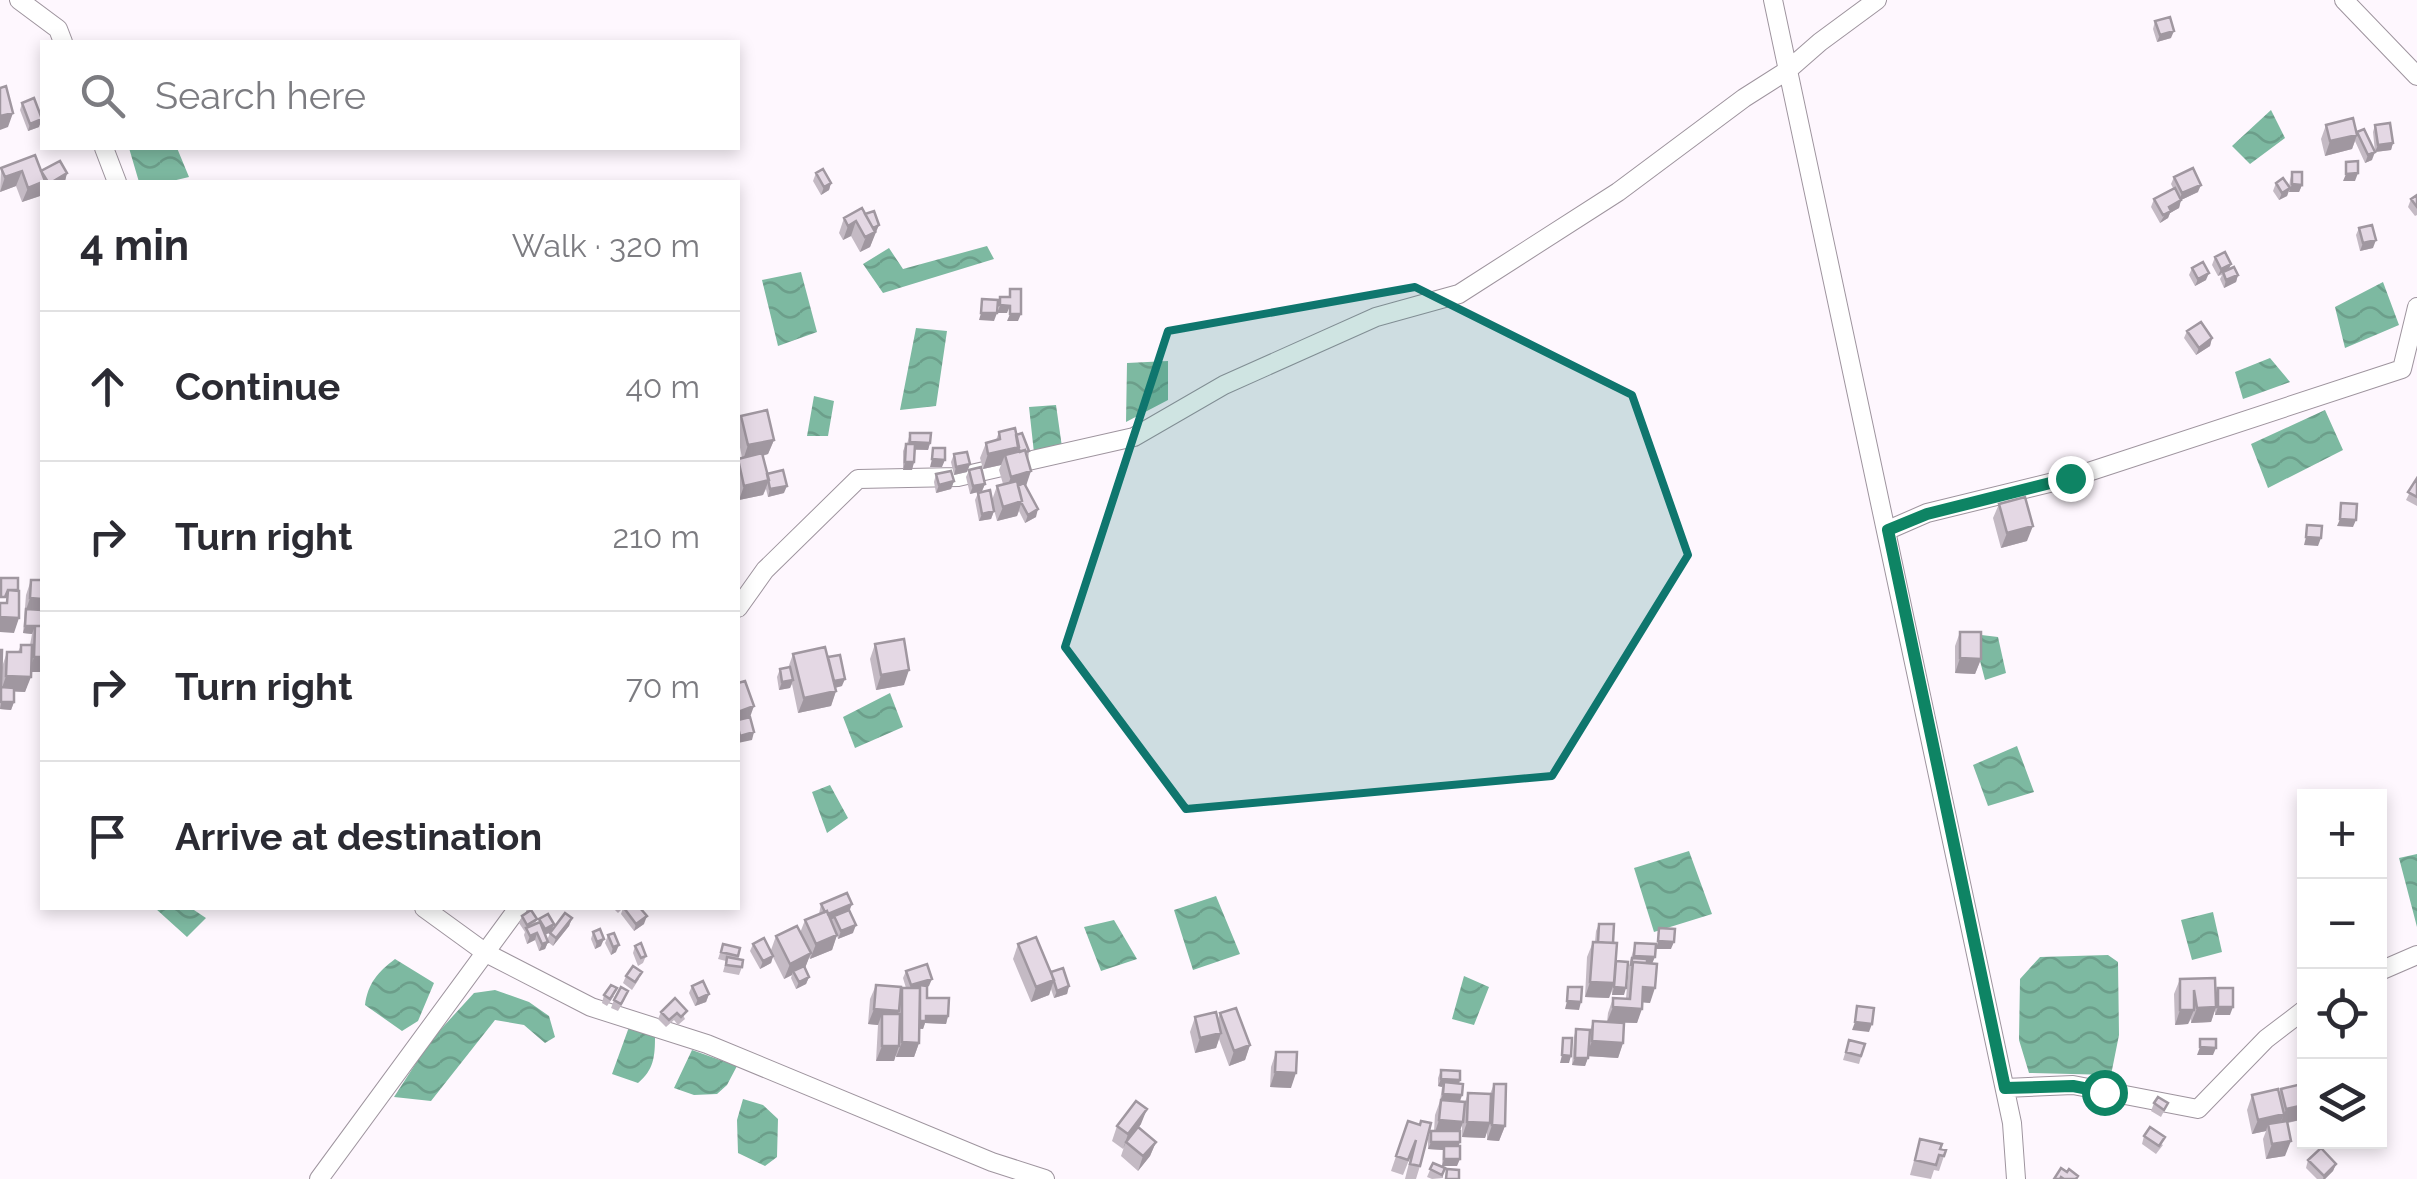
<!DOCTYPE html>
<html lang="en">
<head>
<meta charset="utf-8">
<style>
	body { margin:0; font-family:Raleway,sans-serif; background:#f7f7f7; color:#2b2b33 }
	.controls { position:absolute; right:30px; bottom:30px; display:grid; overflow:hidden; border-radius:0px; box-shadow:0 5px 15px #0003 }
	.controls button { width:90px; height:90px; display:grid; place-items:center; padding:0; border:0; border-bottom:2px solid #e1e1e2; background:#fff; color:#2b2b33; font:50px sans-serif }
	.stop { position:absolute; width:30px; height:30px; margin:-22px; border:8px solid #0e8464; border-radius:50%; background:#fff }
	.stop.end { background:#0e8464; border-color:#fff; box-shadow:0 2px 10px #0008 }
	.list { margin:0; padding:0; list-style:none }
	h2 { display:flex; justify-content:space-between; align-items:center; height:130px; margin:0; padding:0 40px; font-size:42px }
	h2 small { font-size:32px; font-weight:400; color:#7c7c81 }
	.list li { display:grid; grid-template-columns:65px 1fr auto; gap:30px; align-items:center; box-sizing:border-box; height:150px; padding:0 40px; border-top:2px solid #e1e1e2 }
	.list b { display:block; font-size:38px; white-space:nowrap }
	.list em { font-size:32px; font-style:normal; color:#7c7c81 }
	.icon { flex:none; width:55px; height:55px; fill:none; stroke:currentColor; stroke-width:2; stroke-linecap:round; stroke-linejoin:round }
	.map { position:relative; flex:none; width:2417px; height:1179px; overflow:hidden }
	.search { position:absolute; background:#fff; box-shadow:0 5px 15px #0003; left:40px; top:40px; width:700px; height:110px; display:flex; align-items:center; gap:25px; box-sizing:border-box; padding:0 35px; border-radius:0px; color:#7c7c81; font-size:38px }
	.panel { position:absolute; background:#fff; box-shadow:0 5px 15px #0003; left:40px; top:180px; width:700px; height:730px; border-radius:0px }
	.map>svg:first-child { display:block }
</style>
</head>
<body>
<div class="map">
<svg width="2417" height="1179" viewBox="0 0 2417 1179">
	<defs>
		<pattern id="water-waves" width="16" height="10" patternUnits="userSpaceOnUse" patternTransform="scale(2.5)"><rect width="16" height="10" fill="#7db9a1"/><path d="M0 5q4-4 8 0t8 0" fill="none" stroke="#6c9e8a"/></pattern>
	</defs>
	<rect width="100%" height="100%" fill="#fef7fe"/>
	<path fill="url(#water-waves)" d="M2271,110L2285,138L2250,164L2232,146Z
		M129,148H177L189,177L168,182H139Z
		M987,246L994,259L883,293L863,264L889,248L903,269Z
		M801,272L817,332L778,346L762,280Z
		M2383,282L2399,325L2345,348L2335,307Z
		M916,328L947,331L936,406L900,410Z
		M2270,358L2290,382L2243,399L2235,372Z
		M1168,361V400L1126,422L1127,363Z
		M814,396L834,401L828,436H807Z
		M1056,405L1062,447L1034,453L1029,407Z
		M2325,410L2343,450L2268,488L2251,444Z
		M1973,634L1998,637L2006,673L1985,680Z
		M890,693L903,727L855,748L843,717Z
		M2017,746L2034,792L1988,806L1973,765Z
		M830,785L848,818L827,833L812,792Z
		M1689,851L1712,914L1654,932L1634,868Z
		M2417,854V927L2399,858Z
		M1216,896L1240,954L1193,970L1174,910Z
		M191,908L206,918L187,937L156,909Z
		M2213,912L2222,952L2192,960L2181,920Z
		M1114,920L1137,959L1101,971L1084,927Z
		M2108,955L2118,962L2119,1035L2111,1075L2029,1073L2019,1040L2020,979L2040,957Z
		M395,959L434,983L418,1021L402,1031L365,1005C368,983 378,972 395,959Z
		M1464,976L1489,987L1474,1025L1452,1019Z
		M495,990L529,1002L549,1016L555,1037L545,1043L524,1025L495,1020L431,1101L394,1097L431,1040L474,993Z
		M629,1027L655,1036C655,1056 654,1070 638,1083L612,1074Z
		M692,1050L737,1066L727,1085L717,1094L694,1095L674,1088Z
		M743,1099L763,1105L778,1119L777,1157L765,1166L738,1153L737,1120Z"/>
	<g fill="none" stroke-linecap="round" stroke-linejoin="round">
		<defs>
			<path id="minor" d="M19,0L58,29L63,42
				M1773,0L2012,1123L2016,1179
				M2344,0L2417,76
				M104,148L117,182
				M1888,530L1927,513L2070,478L2402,369L2417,307
				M738,608L765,570L858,479L958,477L1134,437L1224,385L1376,317L1459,294L1618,192L1744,98L1788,70L1820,42L1877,0
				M424,908L486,953L591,1007L707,1044L992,1162L1045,1179
				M2380,971L2417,955
				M2005,1088L2073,1085L2198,1109L2266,1039L2304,1010
				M319,1179L518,908"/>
		</defs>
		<use href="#minor" stroke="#9e949e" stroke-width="20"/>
		<use href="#minor" stroke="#fff" stroke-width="18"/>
	</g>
	<path fill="#c4bac4" d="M2155,21L2171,38L2157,42L2153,29Z
		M22,103L39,127L28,131L20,110Z
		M2326,125L2357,132L2372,160L2365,163L2355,141L2352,149L2325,156L2321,139Z
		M2375,125L2393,143L2391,150L2375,152L2373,132Z
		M1,168L41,171L67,173L65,181L62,182H42L40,196L22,202L16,186L0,192Z
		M2292,172L2302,185L2299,192H2289V189L2287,196L2279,200L2273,191L2276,183L2289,188L2290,180Z
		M816,173L831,183L829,190L821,195L813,181Z
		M2174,177L2198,192L2181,200L2179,208L2170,213L2168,218L2160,223L2151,207L2154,199L2173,188L2171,184Z
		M2417,195V215L2415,216L2408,207L2411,199Z
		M862,208L877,232L875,233L870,247L860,252L851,236L843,240L839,233L844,218Z
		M2359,228L2373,248L2360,251L2356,235Z
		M2215,257L2238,275L2236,282L2224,288L2220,279L2222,275L2218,276L2212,265Z
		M2192,268L2206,280L2195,286L2189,275Z
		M2187,331L2212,338L2210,346L2196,355L2184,338Z
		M741,416L774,440L768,454L763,456L767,474L784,493L768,497L766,489L763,495L739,500L738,459L742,458L738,437V426Z
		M999,432L1016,435L1029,451L1026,486L1036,517L1025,523L1019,511L1017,516L997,521L993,506L994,511L991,519L979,521L975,500L978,493L992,500L997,486L1003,484L999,470L1001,465L983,469L980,458L986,443L996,440Z
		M910,433L930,443L928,450H915L914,462L912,470H903V451L906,444H907Z
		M954,454L970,464L967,472L954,475L951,462Z
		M969,470L985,484L982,491L970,494L966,477Z
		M936,474L954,481L951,489L936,493L934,482Z
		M2417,478V506L2406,500Z
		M1999,504L2027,541L2001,548L1993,518Z
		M31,580H42V669L41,672H31L25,692L14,691V702L11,710L0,709L2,667L7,652H18L21,645H30L32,634L23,633L26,595Z
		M1960,632L1981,659L1975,674L1955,673V646Z
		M875,644L904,685L876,690L870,659Z
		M793,654L828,657L842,686L835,688L836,691L831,706L798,713L792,684L790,688L779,690L777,677L780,669L788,668Z
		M821,904L850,911L853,933L838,939L837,935L832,950L810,959L809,957L805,968L809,977L806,984L796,989L791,978L792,975L784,979L773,957L771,963L760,969L750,951L753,944L771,950L776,936L800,933L805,920L819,914Z
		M613,908H640L644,924L634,931L621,914L623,908L618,913Z
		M522,916L537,919L535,924L538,923L539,919L554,924L551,932L545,935L547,940L550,933L572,918L569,926L553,946L548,942L545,949L539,951L535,940L527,944L524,935L525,932L519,923Z
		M1599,924L1613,943L1624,995H1612V991L1609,998L1585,997L1587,957L1593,942H1595L1596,931Z
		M593,932L601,946L595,949L591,939Z
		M608,935L616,952L611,955L605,943Z
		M1635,943L1652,964L1650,1003L1643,1002L1637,1023L1607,1022L1608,1013L1613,998H1626L1629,966Z
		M723,944L740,948L738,959L742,967L739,975L723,972L726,961L718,959Z
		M1018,944L1069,986L1067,994L1054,998L1051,989L1049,995L1031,1002L1013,959Z
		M635,946L646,956L643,963L638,966L633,953Z
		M906,971L929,986L927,987V998L948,1016L946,1024L925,1023L923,1029H920L919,1043L914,1057H896V1053L894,1061H876L878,1025L868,1024L870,999L876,985L901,993L902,988H906L903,978Z
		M626,976L639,979L632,990L623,983Z
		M2180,979L2216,995L2218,988L2230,1015H2215V1010L2211,1022L2191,1023V1019L2188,1024L2175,1025L2174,994Z
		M692,986L709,994L706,1002L695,1006L689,993Z
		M604,995L614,996L607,1006L602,1003Z
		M675,998L685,1019L678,1025L674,1020L666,1027L658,1019L661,1012Z
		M625,999L618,1011L611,1008L614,1000Z
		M1220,1013L1250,1045L1245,1060L1229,1066L1219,1039L1216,1048L1195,1053L1190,1032L1195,1017L1218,1020Z
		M1593,1021L1623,1043L1618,1058L1588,1056L1585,1066L1572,1065L1574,1037L1576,1029L1590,1031Z
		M1849,1040L1865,1044L1859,1064L1843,1060Z
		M1276,1052L1291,1088L1270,1087L1271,1067Z
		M1441,1070L1460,1080L1459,1083L1462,1095L1460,1102H1465L1468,1093L1490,1094L1494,1084L1505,1126L1499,1141L1487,1140V1131L1485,1138L1462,1137V1124L1460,1131L1457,1166H1442L1443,1150L1428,1149V1138L1431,1131H1434L1435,1115L1440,1101L1442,1087L1438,1086V1078Z
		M2281,1089L2300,1120L2288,1123L2285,1156L2266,1159L2263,1139L2266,1131L2252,1134L2247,1110L2252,1095L2279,1094Z
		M2154,1103H2168L2161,1117L2151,1111Z
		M1408,1121L1420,1166L1416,1179H1405L1411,1155L1403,1175L1391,1171Z
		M1141,1124L1139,1127L1156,1142L1150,1156L1138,1171L1121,1156L1124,1147L1123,1149L1112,1141L1117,1126Z
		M2144,1136L2163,1145L2156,1154L2142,1144Z
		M1920,1139L1946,1150L1939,1171L1934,1170L1931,1179L1910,1175Z
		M2308,1160L2336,1164L2333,1171L2325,1179H2317L2306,1168Z
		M1433,1163L1443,1176V1178L1432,1179L1427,1177Z"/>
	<path fill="#a097a0" d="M2174,31L2171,38L2157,42L2160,35Z
		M13,113L8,127L0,130V116Z
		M42,119L39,127L28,131L30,124Z
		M2357,135L2352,149L2325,156L2330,141Z
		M2393,143L2391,150L2375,152L2378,145Z
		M2375,152L2372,160L2365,163L2368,155Z
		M22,171L16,186L0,192L5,177Z
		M67,173L65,181L62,182H52Z
		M2358,173L2355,181H2343L2346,174Z
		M45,181L42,182L40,196L22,202L28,188Z
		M831,183L829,190L821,195L824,187Z
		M2292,184L2302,185L2299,192H2289Z
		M2201,185L2198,192L2179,201L2182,193Z
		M2290,188L2287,196L2279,200L2282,193Z
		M2181,200L2179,208L2170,213L2168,218L2160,223L2169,207Z
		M856,221L851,236L843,240L848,226Z
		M879,225L870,247L860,252L869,229Z
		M2376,240L2373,248L2360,251L2363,243Z
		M2231,264L2228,272H2223L2218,276L2221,269Z
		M2209,273L2206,280L2195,286L2198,279Z
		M2238,275L2236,282L2224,288L2226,280Z
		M1000,305L1010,306L1007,313H997Z
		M981,313H997L994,321L979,320Z
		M1010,314H1021L1018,321H1007Z
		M2212,338L2210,346L2196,355L2199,348Z
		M774,440L768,454L743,460L748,445Z
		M910,442L930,443L928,450L907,449Z
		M1019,447L1014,462L1005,455L1001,465L983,469L988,454Z
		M932,459L945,460L942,467H930Z
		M905,462H914L912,470H903Z
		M970,464L967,472L954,475L956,467Z
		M1031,471L1026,486L1005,492L1011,477Z
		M769,480L763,495L739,500L744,486Z
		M954,481L951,489L936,493L939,485Z
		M985,484L982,491L970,494L973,486Z
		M787,486L784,493L768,497L770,489Z
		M1022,501L1017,516L997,521L1003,507Z
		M1038,509L1036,517L1025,523L1028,515Z
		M994,511L991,519L979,521L982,514Z
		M2340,519L2356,520L2353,527L2337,526Z
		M2033,526L2027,541L2001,548L2007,533Z
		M2306,537L2321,538L2318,546L2304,545Z
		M30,598L42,599V614L25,613Z
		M0,617L19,618L14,633L0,632Z
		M25,626H35L32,634L23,633Z
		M34,657H42L41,672H29Z
		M1960,658L1981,659L1975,674L1955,673Z
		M909,670L904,685L876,690L881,675Z
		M6,676L31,677L25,692L1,691Z
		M845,679L842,686L830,689L832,681Z
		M793,680L790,688L779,690L782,682Z
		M836,691L831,706L798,713L804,698Z
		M1,702H14L11,710L0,709Z
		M754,706L749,720L738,726V712Z
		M754,732L752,740L738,743L740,736Z
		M852,904L849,912L823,923L826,915Z
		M647,916L644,924L634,931L636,924Z
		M572,918L569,926L553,946L556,938Z
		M554,924L551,932L542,936L545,929Z
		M856,925L853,933L838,939L841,931Z
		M537,933L535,940L527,944L530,936Z
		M837,935L832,950L810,959L816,944Z
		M604,939L601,946L595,949L597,942Z
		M1658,941L1674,942L1671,949H1656Z
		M548,942L545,949L539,951L542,944Z
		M619,945L616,952L611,955L613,947Z
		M811,953L805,968L793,971L792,975L784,979L790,964Z
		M773,956L771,963L760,969L763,961Z
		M1634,956L1655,957L1652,964L1632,963Z
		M809,977L806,984L796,989L799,982Z
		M932,979L929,986L908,993L911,985Z
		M1054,980L1049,995L1031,1002L1036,987Z
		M1590,982L1614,983L1609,998L1585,997Z
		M1069,986L1067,994L1054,998L1057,991Z
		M1614,987L1626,988L1624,995H1612Z
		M1643,987L1655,988L1650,1003L1638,1002Z
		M709,994L706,1002L695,1006L698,999Z
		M1567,1001L1581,1002L1579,1010L1565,1009Z
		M1613,1007L1642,1009L1637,1023L1607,1022Z
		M2216,1007L2211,1022L2191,1023L2197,1008Z
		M2218,1007H2233L2230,1015H2215Z
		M874,1009L899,1011L894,1026L882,1014L878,1025L868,1024Z
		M2180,1010H2194L2188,1024L2175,1025Z
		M926,1016H948L946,1024L925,1023L923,1029L915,1028L918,1021Z
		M1855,1022L1872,1024L1869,1032L1852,1030Z
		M1221,1033L1216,1048L1195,1053L1200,1038Z
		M1592,1041L1623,1043L1618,1058L1586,1056Z
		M902,1042L919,1043L914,1057H896Z
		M1250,1045L1245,1060L1229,1066L1234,1051Z
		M882,1046H899L894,1061H876Z
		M2200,1047L2216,1048L2213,1055H2197Z
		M1562,1055L1571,1056L1569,1063H1560Z
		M1575,1058H1588L1585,1066L1572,1065Z
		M1275,1072L1296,1073L1291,1088L1270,1087Z
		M1441,1079L1460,1080L1458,1087L1444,1082L1442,1087L1438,1086Z
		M1443,1094L1462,1095L1459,1103L1440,1101Z
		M2304,1105L2300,1120L2280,1124L2286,1109Z
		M1147,1109L1141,1124L1127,1143L1126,1142L1123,1149L1128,1134Z
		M2284,1114L2278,1128L2268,1124L2266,1131L2252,1134L2258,1120Z
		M1439,1120L1463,1122L1458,1137L1434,1135Z
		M1467,1122L1490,1123L1485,1138L1462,1137Z
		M1492,1125L1505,1126L1499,1141L1487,1140Z
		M2291,1141L2285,1156L2266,1159L2272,1144Z
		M1156,1142L1150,1156L1138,1171L1143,1156Z
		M1431,1142H1460L1457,1150L1444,1146L1443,1150L1428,1149Z
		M1444,1159H1460L1457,1166H1442Z
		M2336,1164L2333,1171L2325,1179H2323L2324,1176Z"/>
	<path fill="#e4d8e4" stroke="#a097a0" stroke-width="2.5" d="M2170,17L2174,31L2160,35L2155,21Z
		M6,86L13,113L0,116V88Z
		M34,98L42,119L30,124L22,103Z
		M2353,118L2357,135L2330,141L2326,125Z
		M2390,123L2393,143L2378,145L2375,125Z
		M2364,129L2375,152L2368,155L2357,132Z
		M35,155L45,181L28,188L22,171L5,177L1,168Z
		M60,161L67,173L52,182H48L41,171Z
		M2358,161V173L2346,174V162Z
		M2193,168L2201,185L2182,193L2174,177Z
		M823,169L831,183L824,187L816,173Z
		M2292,172H2302V185L2292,184Z
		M2283,178L2290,188L2282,193L2276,183Z
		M2175,188L2181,200L2169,207L2171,211L2163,215L2154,199Z
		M2417,195V207L2411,199Z
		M862,208L875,232L865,237L856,221L848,226L844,218Z
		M874,211L879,225L873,228L865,214Z
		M2372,225L2376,240L2363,243L2359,228Z
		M2225,252L2231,264L2221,269L2215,257Z
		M2203,262L2209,273L2198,279L2192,268Z
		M2234,267L2238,275L2226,280L2223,272Z
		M1010,289H1021V314H1010V306L1000,305V297H1010Z
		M982,299L998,300L997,313H981Z
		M2201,322L2212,338L2199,348L2187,331Z
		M767,410L774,440L748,445L741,416Z
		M1015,428L1019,447L988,454L986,443L1000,439L999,432Z
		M910,433H931L930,443L910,442Z
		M1022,433L1029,451L1026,452L1025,450L1020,452L1018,447L1016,435Z
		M906,444H915L914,462H905Z
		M933,448H945V460L932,459Z
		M1025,450L1031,471L1011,477L1005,455Z
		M967,452L970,464L956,467L954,454Z
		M762,453L769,480L744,486L738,459Z
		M981,467L985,484L973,486L969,470Z
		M783,470L787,486L770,489L767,474Z
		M951,471L954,481L939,485L936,474Z
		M2417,478V497L2408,492Z
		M1017,481L1022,501L1003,507L997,486Z
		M1024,483L1038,509L1028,515L1021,502L1022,501L1018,486Z
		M990,490L994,511L982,514L978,493Z
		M2025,497L2033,526L2007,533L1999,504Z
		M2341,503L2357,504L2356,520L2340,519Z
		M2307,525L2322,526L2321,538L2306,537Z
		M1,578H18V590H8L5,597H1Z
		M31,580H42V599L30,598Z
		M8,590L19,591V618L0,617V603H7Z
		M26,609L42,610V626H25Z
		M35,626H42V657H34Z
		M1960,632H1981V659L1960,658Z
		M904,639L909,670L881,675L875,644Z
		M21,645H32L31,677L6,676L7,652H21Z
		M825,647L836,691L804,698L793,654Z
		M0,650H2L1,686H0Z
		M840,655L845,679L834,681L828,657Z
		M790,667L793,680L782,682L780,669Z
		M745,681L754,706L738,712V683Z
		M1,687L14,688V702H1Z
		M750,717L754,732L740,736L738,727V720Z
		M847,893L852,904L828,914L827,911L825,912L821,904Z
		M624,908H640L647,916L636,924Z
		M531,910L537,919L527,925L522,916Z
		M849,910L856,925L841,931L834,916Z
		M827,911L837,935L816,944L805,920Z
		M565,913L572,918L556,938L550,933Z
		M548,914L554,924L545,929L539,919Z
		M540,922L548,942L542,944L537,933L530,936L526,928Z
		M1599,924H1614L1613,943L1598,942Z
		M797,926L811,953L790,964L776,936Z
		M1659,928L1675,929L1674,942L1658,941Z
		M600,929L604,939L597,942L593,932Z
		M614,933L619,945L613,947L608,935Z
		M1036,937L1054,980L1036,987L1018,944Z
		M764,938L773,956L763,961L753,944Z
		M1593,942L1617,943L1614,983L1590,982Z
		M641,943L646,956L641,958L635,946Z
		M1635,943L1656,944L1655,957L1634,956Z
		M723,944L740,948L738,956L721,952Z
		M727,957L743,960L742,967L726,965Z
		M1632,958L1647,959V963L1633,962L1631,966Z
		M1616,961L1628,962L1626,988L1614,987Z
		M1633,962L1657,964L1655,988L1643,987L1642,1009L1613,1007V998L1630,999Z
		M927,964L932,979L911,985L906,971Z
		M633,966L642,972L635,982L626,976Z
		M804,966L809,977L799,982L793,971Z
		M1063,968L1069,986L1057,991L1051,972Z
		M2215,978L2216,1007L2197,1008L2194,990V1010H2180V979Z
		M703,981L709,994L698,999L692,986Z
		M611,985L617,988L610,999L604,995Z
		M876,985L901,987L899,1011L874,1009Z
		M919,985L927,986V998H949L948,1016H926V1021H920V988Z
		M621,987L628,991L621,1004L614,1000Z
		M1568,987H1582L1581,1002L1567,1001Z
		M902,988H920L919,1043L902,1042Z
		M2218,988H2233V1007H2218Z
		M675,998L687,1011L681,1017L677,1013L669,1020L661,1012Z
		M1857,1006L1874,1008L1872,1024L1855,1022Z
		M1236,1008L1250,1045L1234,1051L1220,1013Z
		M1216,1012L1221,1033L1200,1038L1195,1017Z
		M882,1014H900L899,1046H882Z
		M1593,1021L1624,1023L1623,1043L1592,1041Z
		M1576,1029L1590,1030L1588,1058H1575Z
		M1563,1038H1572L1571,1056L1562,1055Z
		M2200,1039H2216V1048L2200,1047Z
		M1849,1040L1865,1044L1861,1056L1846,1052Z
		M1276,1052H1297L1296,1073L1275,1072Z
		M1441,1070L1460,1071V1080L1441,1079Z
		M1444,1082L1463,1084L1462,1095L1443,1094Z
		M1494,1084H1506L1505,1126L1492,1125Z
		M2302,1084L2304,1105L2286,1109L2281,1089Z
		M2278,1089L2284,1114L2258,1120L2252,1095Z
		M1468,1093L1491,1094L1490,1123L1467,1122Z
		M2158,1097L2168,1103L2164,1110L2154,1103Z
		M1441,1100L1465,1102L1463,1122L1439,1120Z
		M1136,1101L1147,1109L1128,1134L1117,1126Z
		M1408,1121L1420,1125L1421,1121L1431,1123L1420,1166L1410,1164L1416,1140L1408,1160L1396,1156Z
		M2287,1121L2291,1141L2272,1144L2268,1124Z
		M1138,1127L1156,1142L1143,1156L1126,1142Z
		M2150,1127L2165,1137L2159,1146L2144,1136Z
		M1431,1131H1460V1142H1431Z
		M1920,1139L1942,1144L1940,1149L1946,1150L1944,1156L1939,1155L1936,1165L1915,1160Z
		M1444,1146H1460V1159H1444Z
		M2321,1148L2336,1164L2324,1176L2308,1160Z
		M1433,1163L1445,1168L1442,1175L1430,1169Z
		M2061,1168L2067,1172L2069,1169L2078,1176L2076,1179H2064L2061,1177L2060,1179H2054Z
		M1447,1169L1459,1170V1179H1446Z"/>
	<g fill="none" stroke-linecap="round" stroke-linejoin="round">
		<path stroke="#0e8464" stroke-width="12" d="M2070,478L1927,514L1888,530L2005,1088L2073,1086L2104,1092"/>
	</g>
	<path fill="#0f766e" fill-opacity="0.2" stroke="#0f766e" stroke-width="8" stroke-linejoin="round" d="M1415,287L1632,395L1688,555L1552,776L1186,809L1065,647L1168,331Z"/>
</svg>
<div class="controls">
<button>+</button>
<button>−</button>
<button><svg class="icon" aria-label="locate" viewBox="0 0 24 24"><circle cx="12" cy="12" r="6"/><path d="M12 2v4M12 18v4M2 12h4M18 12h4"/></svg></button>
<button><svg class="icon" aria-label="layers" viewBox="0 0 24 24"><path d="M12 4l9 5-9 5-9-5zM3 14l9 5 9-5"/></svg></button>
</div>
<div class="stop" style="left:2104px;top:1092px"></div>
<div class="stop end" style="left:2070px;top:478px"></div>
<div class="search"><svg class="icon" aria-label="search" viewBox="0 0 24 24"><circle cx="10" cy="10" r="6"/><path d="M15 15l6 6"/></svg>Search here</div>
<section class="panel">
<h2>4 min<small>Walk · 320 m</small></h2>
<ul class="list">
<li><svg class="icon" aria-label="ahead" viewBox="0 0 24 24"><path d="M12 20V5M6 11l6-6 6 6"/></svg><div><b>Continue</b></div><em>40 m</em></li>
<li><svg class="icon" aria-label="right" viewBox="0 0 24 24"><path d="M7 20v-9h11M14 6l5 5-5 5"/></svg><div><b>Turn right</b></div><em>210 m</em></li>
<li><svg class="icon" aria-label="right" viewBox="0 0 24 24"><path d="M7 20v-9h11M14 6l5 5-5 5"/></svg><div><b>Turn right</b></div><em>70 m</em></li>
<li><svg class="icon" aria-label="arrive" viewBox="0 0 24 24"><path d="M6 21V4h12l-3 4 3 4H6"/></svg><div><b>Arrive at destination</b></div></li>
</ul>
</section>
</div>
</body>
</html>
